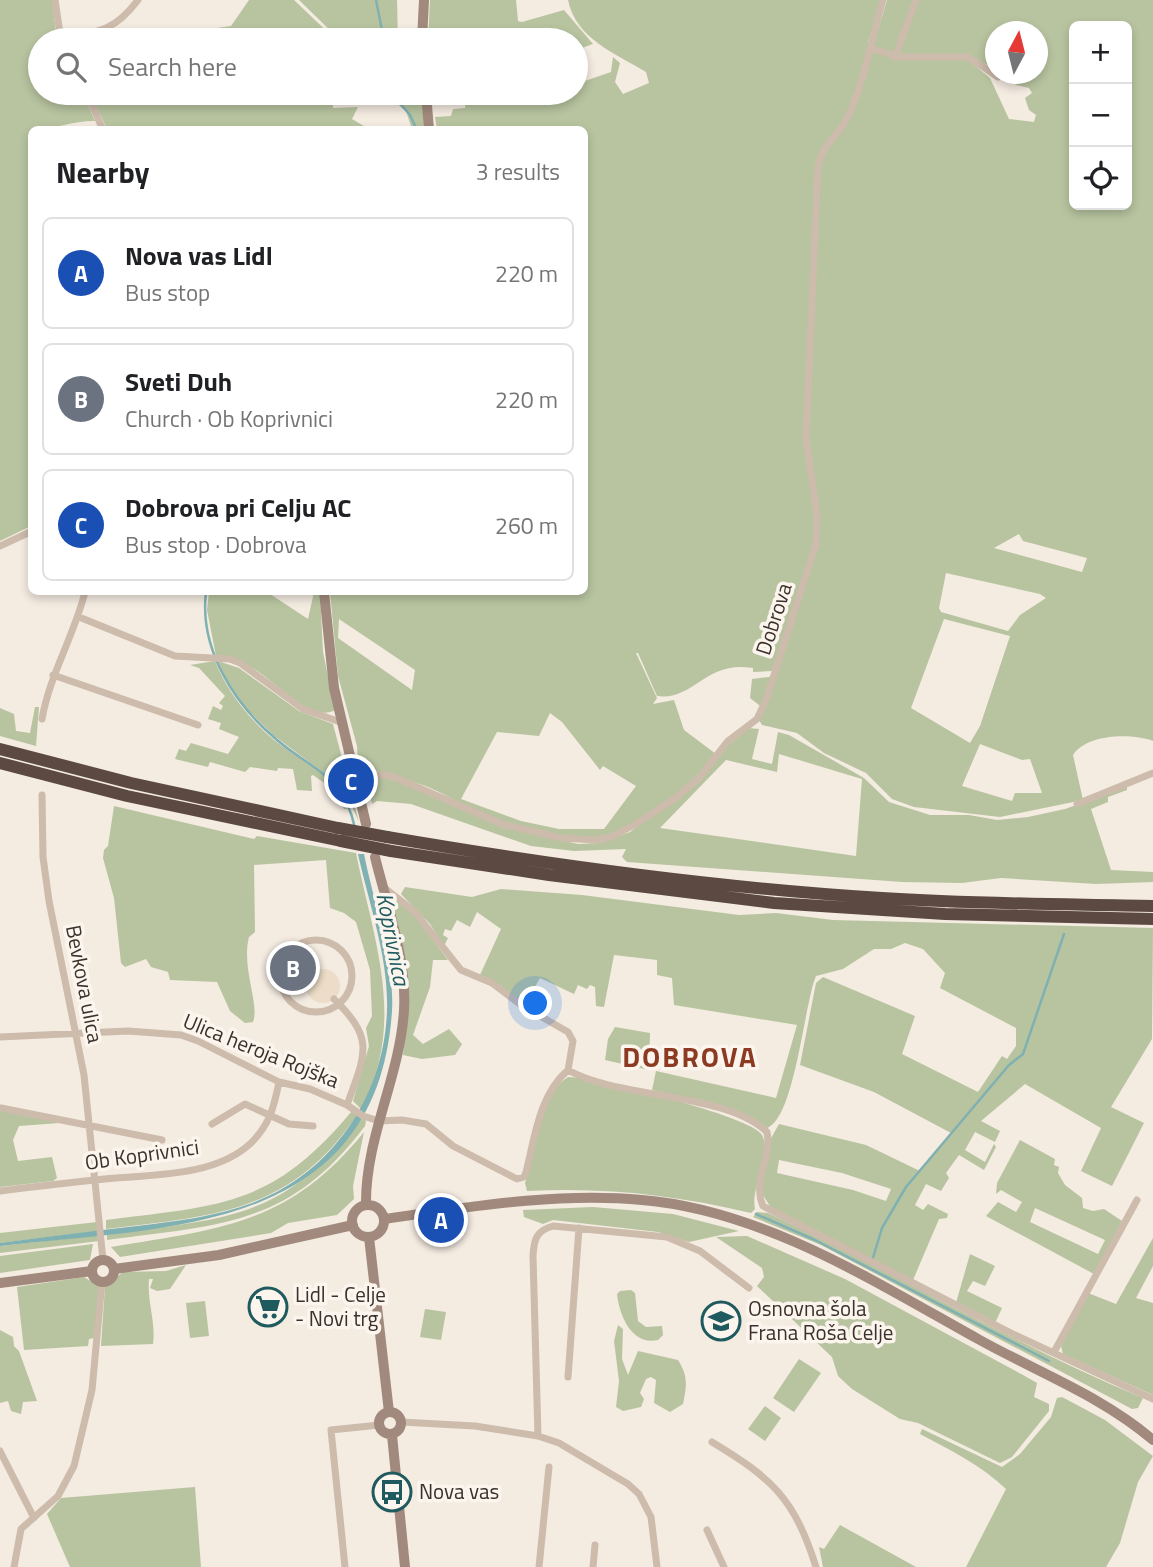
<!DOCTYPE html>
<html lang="en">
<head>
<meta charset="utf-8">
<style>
	body { margin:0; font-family:"Titillium Web",sans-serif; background:#f6f6f6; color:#202124 }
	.controls { position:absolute; right:21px; top:21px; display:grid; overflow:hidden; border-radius:10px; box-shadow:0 4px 10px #0003 }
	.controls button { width:63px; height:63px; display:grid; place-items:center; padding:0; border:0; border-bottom:2px solid #e0e0e0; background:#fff; color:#202124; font:35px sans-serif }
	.compass { position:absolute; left:985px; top:21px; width:63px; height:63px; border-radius:50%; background:#fff; box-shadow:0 4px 10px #0003; rotate:7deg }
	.you { position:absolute; left:536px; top:1004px; width:24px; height:24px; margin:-18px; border:5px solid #fff; border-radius:50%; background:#1a73e8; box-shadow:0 0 0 10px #1a73e833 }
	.badge { display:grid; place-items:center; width:46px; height:46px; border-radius:50%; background:#1f5a5e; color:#fff; font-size:23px; font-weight:700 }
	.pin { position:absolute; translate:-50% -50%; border:4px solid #fff; box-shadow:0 2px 7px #0006 }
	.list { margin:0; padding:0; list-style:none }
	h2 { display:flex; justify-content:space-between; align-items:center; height:91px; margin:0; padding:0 28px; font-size:30px }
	h2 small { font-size:23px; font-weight:400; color:#757577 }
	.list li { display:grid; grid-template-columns:46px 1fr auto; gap:21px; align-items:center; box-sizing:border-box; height:112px; margin:0 14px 14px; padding:0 14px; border:2px solid #e0e0e0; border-radius:10px }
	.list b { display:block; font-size:26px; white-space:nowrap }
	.list p { margin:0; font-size:23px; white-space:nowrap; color:#757577 }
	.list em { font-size:23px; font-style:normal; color:#757577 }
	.icon { flex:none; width:38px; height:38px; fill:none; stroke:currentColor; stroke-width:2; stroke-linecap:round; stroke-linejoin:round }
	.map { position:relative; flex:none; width:1153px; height:1567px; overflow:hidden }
	.search { position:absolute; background:#fff; box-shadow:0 4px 10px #0003; left:28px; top:28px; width:560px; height:77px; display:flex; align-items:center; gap:18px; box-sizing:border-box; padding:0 24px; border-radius:38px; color:#757577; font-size:26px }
	.panel { position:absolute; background:#fff; box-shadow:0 4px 10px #0003; left:28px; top:126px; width:560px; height:469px; border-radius:10px }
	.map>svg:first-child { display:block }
</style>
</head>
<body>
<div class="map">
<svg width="1153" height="1567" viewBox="0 0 1153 1567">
	<rect width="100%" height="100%" fill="#f4ebe1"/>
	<path fill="#b8c4a0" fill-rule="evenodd" d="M0,0H52L57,40H40V93H83L95,121C72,121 54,129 32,130L31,526L0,541Z
		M249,0H294L336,40H196L210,29L231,26Z
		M299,0H397L398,40H340Z
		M430,0H516L518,21L522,22L564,10L593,44L576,50V40H428Z
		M568,0H881L868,42L895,59L966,58L990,78L1009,119L1034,122L1036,115L1029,110L1025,98L1032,93L1029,88L1016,85L1003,74H1038V32H996L995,69L970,56L898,54L917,0H1153V741C1131,733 1087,734 1073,755L1083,800L1000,817L914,807L892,799L866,773L824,753L797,733L762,725L759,720L764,709L750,698L752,679L769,677L774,673L802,582L772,671L753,672V668C705,660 694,701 657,696L638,653H636L657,698L653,704L674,700L684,730L716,754C686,790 643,830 595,837C563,842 521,828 491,817C469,809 449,796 428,787C414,781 364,769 358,763L357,746L338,676L330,592H394L396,594L401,592H584V130L437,129L435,117L451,116L453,109L465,108L466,94L432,100L431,93H576V84L611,72L613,57L620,63L615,82L623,94L649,83L646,72C615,53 576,39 568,0ZM1074,26H1127V205H1074ZM1019,534L1023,541L1087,558L1082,572L994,548ZM946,573L1040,594L1046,598L1020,615L1008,631L941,612L939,608ZM339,619L415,670L412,690L338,638ZM944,619L1010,636L980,726L970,743L911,708ZM550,713L562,722L600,770L603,766L636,786L604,829H559L521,821L461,799L497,732L539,736ZM980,744L1022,760L1030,759L1042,793H1015L1012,801L962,786Z
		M887,0H914L894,53L873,46Z
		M90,93H333V108L358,107L352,119L369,129H107Z
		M336,93H418L417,98L422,99L424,129H412L406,111L386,95L373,102L340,105L336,102Z
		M209,592H267L308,619L314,592H320L323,652L335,710C311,725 270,675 249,666C239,661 227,659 216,656L207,610Z
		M215,661C227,691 249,719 274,740C299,760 339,777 348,809H344L334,790L313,775L311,776L312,791L297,790L293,769L278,768L277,771L250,767L245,772L210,762L208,767L175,759L179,749L186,751L191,743L228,754L239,737L219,729L221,723L208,719L213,706L221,710L223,706L219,703L225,696L199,668L190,665Z
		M218,661L239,668L299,711L333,724L359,822L343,787L273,735L243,705L225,677Z
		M35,707H39L36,746L0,736V708L14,714L16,731L30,733Z
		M748,728L759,729L752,759L772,764L778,732L789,735L864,778L889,802L930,815H969L997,820L1028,817L1065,809L1127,787V790L1108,797V802L1091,809L1111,870L1153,872V882L1096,884L1001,878L962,883L902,882L627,862L622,857L626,849L574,851L531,846L411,804L377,801L372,804L368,785L372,777L387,778L418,788L501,827L578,844L599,843L630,832L698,783L727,746ZM779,754L862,779L856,856L660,828L726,760L777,772Z
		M114,806L254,839L257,836L356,853C374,942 407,1022 361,1109L353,1101L369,1046L366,1028L372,1016L370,970L356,922L344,913L330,908L326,860L254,865L255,932L249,937C241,968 260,1004 253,1022L245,1023L230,1011L217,982L170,980L168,972L151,967L146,959L125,967L121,963L114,898L103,858L104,850L108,846Z
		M405,887L472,897L501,889L582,895L739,915L776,913L833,920L1153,928L1152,1039L1111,1107L1144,1123L1112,1186L1081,1171L1101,1128L1025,1084L981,1121L1000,1131L995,1142L975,1132L965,1150L985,1162L994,1144L996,1147L984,1170L959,1155L946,1173L949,1178L941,1191L926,1184L915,1205L923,1210L928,1204L948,1214L947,1218L939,1219L913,1280L771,1208L761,1192L770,1140L779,1124L866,1145L920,1171L951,1133L874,1092L800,1065L816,983L823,977L915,1016L902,1054L978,1092L1002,1056L1007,1059L1016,1046V1028L940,988L945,973L923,949L905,943L891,949H874L843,969L816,976C804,1004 795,1118 767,1128L690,1099L652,1090L656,1071L776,1098L797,1025L674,1005L672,978L657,975V960L614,955L604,1007L596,1006L595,987L590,985L587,989L578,985L574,994L540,978L525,1004L480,975L501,929L477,912L470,927L457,920L451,931L445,929L443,935L448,938L444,946L430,924L401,894ZM779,1160L842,1173L891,1189L886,1201L853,1190L777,1173Z
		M392,896L415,916L448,960H433L430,987L413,1035L423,1044L449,1029L462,1044L455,1055L422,1059L403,1055L407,1009L389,898Z
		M615,1027L650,1033L649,1070L605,1060L608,1039Z
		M568,1077C594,1078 752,1116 762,1135C773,1156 750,1186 755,1209L751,1213C674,1195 607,1187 527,1191L525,1183C536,1155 539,1094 568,1077Z
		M0,1110L60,1123L19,1126L13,1140L18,1161L52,1157L57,1178L53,1181L0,1187Z
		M352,1111L357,1115C291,1213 214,1216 106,1229V1220C222,1205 272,1207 352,1111Z
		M362,1118L366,1121L365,1126C290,1226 220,1225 107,1240V1235C228,1217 281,1222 362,1118Z
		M364,1132L353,1186L354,1199L337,1215L288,1223L271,1233L120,1257L111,1247C221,1229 290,1224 364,1132Z
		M1020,1140L1055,1159L1054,1165L1059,1167L1058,1173L1065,1185L1082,1198L1083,1208L1093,1211L1104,1209L1122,1221L1094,1274L986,1216L998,1202L1016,1212L1022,1202L1001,1190L996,1194L997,1183ZM1035,1208L1105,1240L1098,1254L1030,1222Z
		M593,1207L673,1214L739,1231L689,1242L658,1232L553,1220L543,1224L524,1217L523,1210Z
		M757,1212L768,1213C894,1272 1014,1345 1143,1398L1138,1408L1132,1409L821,1245L753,1217Z
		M97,1222L98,1231L0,1243V1233Z
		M98,1235L99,1241L0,1253V1246Z
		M747,1236L845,1279L1023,1375L1037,1383L1034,1397L1049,1404V1411L1012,1457L1000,1463L918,1423L900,1419L852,1389L838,1376L832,1357L757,1286L764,1277L762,1268L716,1237Z
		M1153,1238V1266L1136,1298L1153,1303V1395L1063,1354L1061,1346L1088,1293L1116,1304Z
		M93,1244L90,1260L0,1273V1256Z
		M970,1254L995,1266L985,1286L973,1281L967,1291L1002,1308L995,1323L956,1303Z
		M186,1265L170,1289L157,1291L150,1288L153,1279H149C147,1303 156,1321 153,1344L101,1346L105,1286L123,1272L166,1271Z
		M84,1277L99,1286L94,1338L89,1339L88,1346L24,1350L17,1287Z
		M620,1291L631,1290L635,1293L638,1321L646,1327L662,1326L663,1335L658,1340C631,1346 619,1314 617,1294Z
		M205,1301L209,1336L190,1338L186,1303Z
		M425,1309L446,1312L441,1340L420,1337Z
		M618,1325L623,1329L622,1359L628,1375L638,1351L678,1360C688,1376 687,1385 683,1404L670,1412L654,1403L656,1380L651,1377L646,1379L640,1393L644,1399L641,1407L623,1411L616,1407L619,1381L614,1341Z
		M0,1330L13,1337L14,1346L19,1351L37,1401L23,1402L21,1414L11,1411L8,1401L0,1403Z
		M799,1359L821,1373L794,1412L773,1398Z
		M1062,1397L1105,1420L1153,1456L1138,1482L1120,1543L1106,1567H966L1006,1489C981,1465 950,1450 920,1434L922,1429L1002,1467L1020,1454L1051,1417L1057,1398Z
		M765,1406L781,1418L765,1441L748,1429Z
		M195,1487L201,1567H70L47,1514L61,1498Z
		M840,1525L916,1567H823L819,1547L824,1549Z"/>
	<path fill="#ecdcc8" d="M306 986a17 17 0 1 1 34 0a17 17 0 1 1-34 0Z"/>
	<path fill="#7fb0b2" d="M358,854H364C373,899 395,966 392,1011C377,1233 168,1227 0,1246V1243C46,1237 91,1231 137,1226C176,1221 215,1217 252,1203C333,1173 384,1095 387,1011C389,959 369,904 358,854Z"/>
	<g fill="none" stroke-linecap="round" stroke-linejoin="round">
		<path stroke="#7fb0b2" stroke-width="2.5" d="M376,0L384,40
			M391,93L410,115L417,130
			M206,592C199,649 234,704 277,740C315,772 343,774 355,828
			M756,1214L815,1240L1049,1361
			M872,1261L882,1228L906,1187L1009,1065L1023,1054L1064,934"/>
		<path stroke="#cdbbac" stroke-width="7" d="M55,0L61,40
			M61,38C98,32 114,32 138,0
			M870,48L899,57H968L998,77
			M895,57L916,0
			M87,93L103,130
			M0,546L32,531
			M79,617L175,656L230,659L240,663L303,709L343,723
			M53,675L198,725
			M42,719C50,674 74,636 85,592
			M352,773L392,776L502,824L561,838L596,840L611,837L636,824L674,799L699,778L728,741L757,719L766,700L816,544L817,515L806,438L818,166C824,141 839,136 848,116C866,79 871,38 883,0
			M42,795L43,857L49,901L84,1075L103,1260
			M1077,804L1153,773
			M382,886L414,911L461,970L492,983L521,1005L568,1032L573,1041L568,1070
			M280 976a36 36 0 1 1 72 0a36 36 0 1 1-72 0Z
			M334,999C376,1040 365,1054 347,1105
			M0,1037L128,1031L181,1035L198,1041L279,1082L310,1089L347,1105L363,1116L379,1121L402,1120L426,1124L453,1146L517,1179L524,1177L526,1172C535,1137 539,1095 568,1070C618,1099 726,1092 767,1132C772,1158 752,1182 763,1206L1015,1335L1153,1399
			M1,1108L162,1140
			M212,1124L245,1104L289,1124L313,1126
			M0,1191C32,1187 64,1183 96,1180C144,1174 213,1179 251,1143C270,1124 274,1107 279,1082
			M1054,1352L1137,1200
			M568,1377L579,1228
			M401,1422L475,1426L538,1436L559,1443L628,1484L639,1494L651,1517L657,1567
			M538,1436L533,1256C534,1239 536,1231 553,1226L667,1237L700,1251L749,1288
			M712,1442C773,1479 794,1498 816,1567
			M0,1451L34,1518
			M707,1530L724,1567
			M14,1567L21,1529L58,1496L74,1466L92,1390L102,1282
			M345,1567L331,1430L379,1425
			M539,1567L549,1467
			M593,1567L595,1545"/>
		<path stroke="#a18a7d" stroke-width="10" d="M422,40L424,0
			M426,93L429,130
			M324,592L334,688L366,824
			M366,1205C365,1138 400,1077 404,1010C407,959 387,906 375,857
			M352 1221a16 16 0 1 1 32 0a16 16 0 1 1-32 0Z
			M384,1219C469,1207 556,1192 642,1200C763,1210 875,1282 978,1339C1037,1372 1102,1396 1153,1440
			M369,1237L389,1412
			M92 1271a11 11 0 1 1 22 0a11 11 0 1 1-22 0Z
			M114,1269L219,1255L353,1225
			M0,1283L92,1271
			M379 1423a11 11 0 1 1 22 0a11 11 0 1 1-22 0Z
			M392,1435L405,1567"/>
		<path stroke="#5c4a42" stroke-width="12" d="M0,749L131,783L338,828
			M0,763L127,796L341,841
			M387,837C550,865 717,888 882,898C972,904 1063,904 1153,906
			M391,851L549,875L774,903L945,914L1153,919"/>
		<path stroke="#5c4a42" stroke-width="12" d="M338,828L387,837
			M341,841L391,851"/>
	</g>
	<defs>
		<symbol id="supermarket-ring" viewBox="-11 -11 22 22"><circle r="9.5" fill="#fbf5ee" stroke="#1f5a5e" stroke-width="1.5"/><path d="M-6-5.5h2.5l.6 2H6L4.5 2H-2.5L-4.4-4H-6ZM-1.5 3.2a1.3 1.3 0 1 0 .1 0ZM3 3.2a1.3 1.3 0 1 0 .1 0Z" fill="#1f5a5e"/></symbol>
		<symbol id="school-ring" viewBox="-11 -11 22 22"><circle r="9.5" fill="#fbf5ee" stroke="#1f5a5e" stroke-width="1.5"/><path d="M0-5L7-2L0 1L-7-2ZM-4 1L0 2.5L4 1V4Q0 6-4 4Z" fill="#1f5a5e"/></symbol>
		<symbol id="bus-ring" viewBox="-11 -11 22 22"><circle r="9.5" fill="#fbf5ee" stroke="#1f5a5e" stroke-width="1.5"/><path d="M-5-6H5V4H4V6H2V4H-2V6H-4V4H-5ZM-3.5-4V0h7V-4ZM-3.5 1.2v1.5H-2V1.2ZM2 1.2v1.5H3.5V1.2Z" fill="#1f5a5e"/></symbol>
	</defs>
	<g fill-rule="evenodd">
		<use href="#supermarket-ring" x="246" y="1285" width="44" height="44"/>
		<use href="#school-ring" x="699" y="1299" width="44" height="44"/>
		<use href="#bus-ring" x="370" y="1470" width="44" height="44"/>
	</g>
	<g text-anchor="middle" stroke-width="7" stroke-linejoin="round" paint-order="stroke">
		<g font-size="21" fill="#3b302b" stroke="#fbf5ee">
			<text transform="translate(774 619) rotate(-72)" y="7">Dobrova</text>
			<text transform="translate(84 984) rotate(79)" y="7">Bevkova ulica</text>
			<text transform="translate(261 1051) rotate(22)" y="7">Ulica heroja Rojška</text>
			<text transform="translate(142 1155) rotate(-8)" y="7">Ob Koprivnici</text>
		</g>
		<g font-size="21" fill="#3b302b" stroke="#fbf5ee" text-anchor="start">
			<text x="295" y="1302">Lidl - Celje<tspan x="295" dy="24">- Novi trg</tspan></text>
			<text x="748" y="1316">Osnovna šola<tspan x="748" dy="24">Frana Roša Celje</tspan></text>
			<text x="419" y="1499">Nova vas</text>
		</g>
		<g font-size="23" font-style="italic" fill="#1f5a5e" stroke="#fbf5ee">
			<text transform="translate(393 939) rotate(79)" y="8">Koprivnica</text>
		</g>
		<g font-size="28" font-weight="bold" letter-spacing="2" fill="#8c3b22" stroke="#fbf5ee">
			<text x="690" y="1067">DOBROVA</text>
		</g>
	</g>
</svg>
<div class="controls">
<button>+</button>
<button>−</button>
<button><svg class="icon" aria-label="locate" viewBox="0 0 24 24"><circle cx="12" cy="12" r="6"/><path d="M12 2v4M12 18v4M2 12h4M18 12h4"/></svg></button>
</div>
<svg class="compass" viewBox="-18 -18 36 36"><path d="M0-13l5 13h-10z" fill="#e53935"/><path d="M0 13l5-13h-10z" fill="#757577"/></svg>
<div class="you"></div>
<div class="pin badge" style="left:441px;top:1220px;background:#1a4fb4">A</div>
<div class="pin badge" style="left:293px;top:968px;background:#6b7280">B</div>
<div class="pin badge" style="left:351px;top:781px;background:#1a4fb4">C</div>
<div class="search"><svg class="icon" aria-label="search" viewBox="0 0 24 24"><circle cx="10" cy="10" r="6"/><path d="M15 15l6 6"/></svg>Search here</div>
<section class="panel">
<h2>Nearby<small>3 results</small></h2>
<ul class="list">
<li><span class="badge" style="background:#1a4fb4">A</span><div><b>Nova vas Lidl</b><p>Bus stop</p></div><em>220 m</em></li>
<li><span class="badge" style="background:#6b7280">B</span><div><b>Sveti Duh</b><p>Church · Ob Koprivnici</p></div><em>220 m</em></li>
<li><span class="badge" style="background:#1a4fb4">C</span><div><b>Dobrova pri Celju AC</b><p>Bus stop · Dobrova</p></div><em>260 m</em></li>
</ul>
</section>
</div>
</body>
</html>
